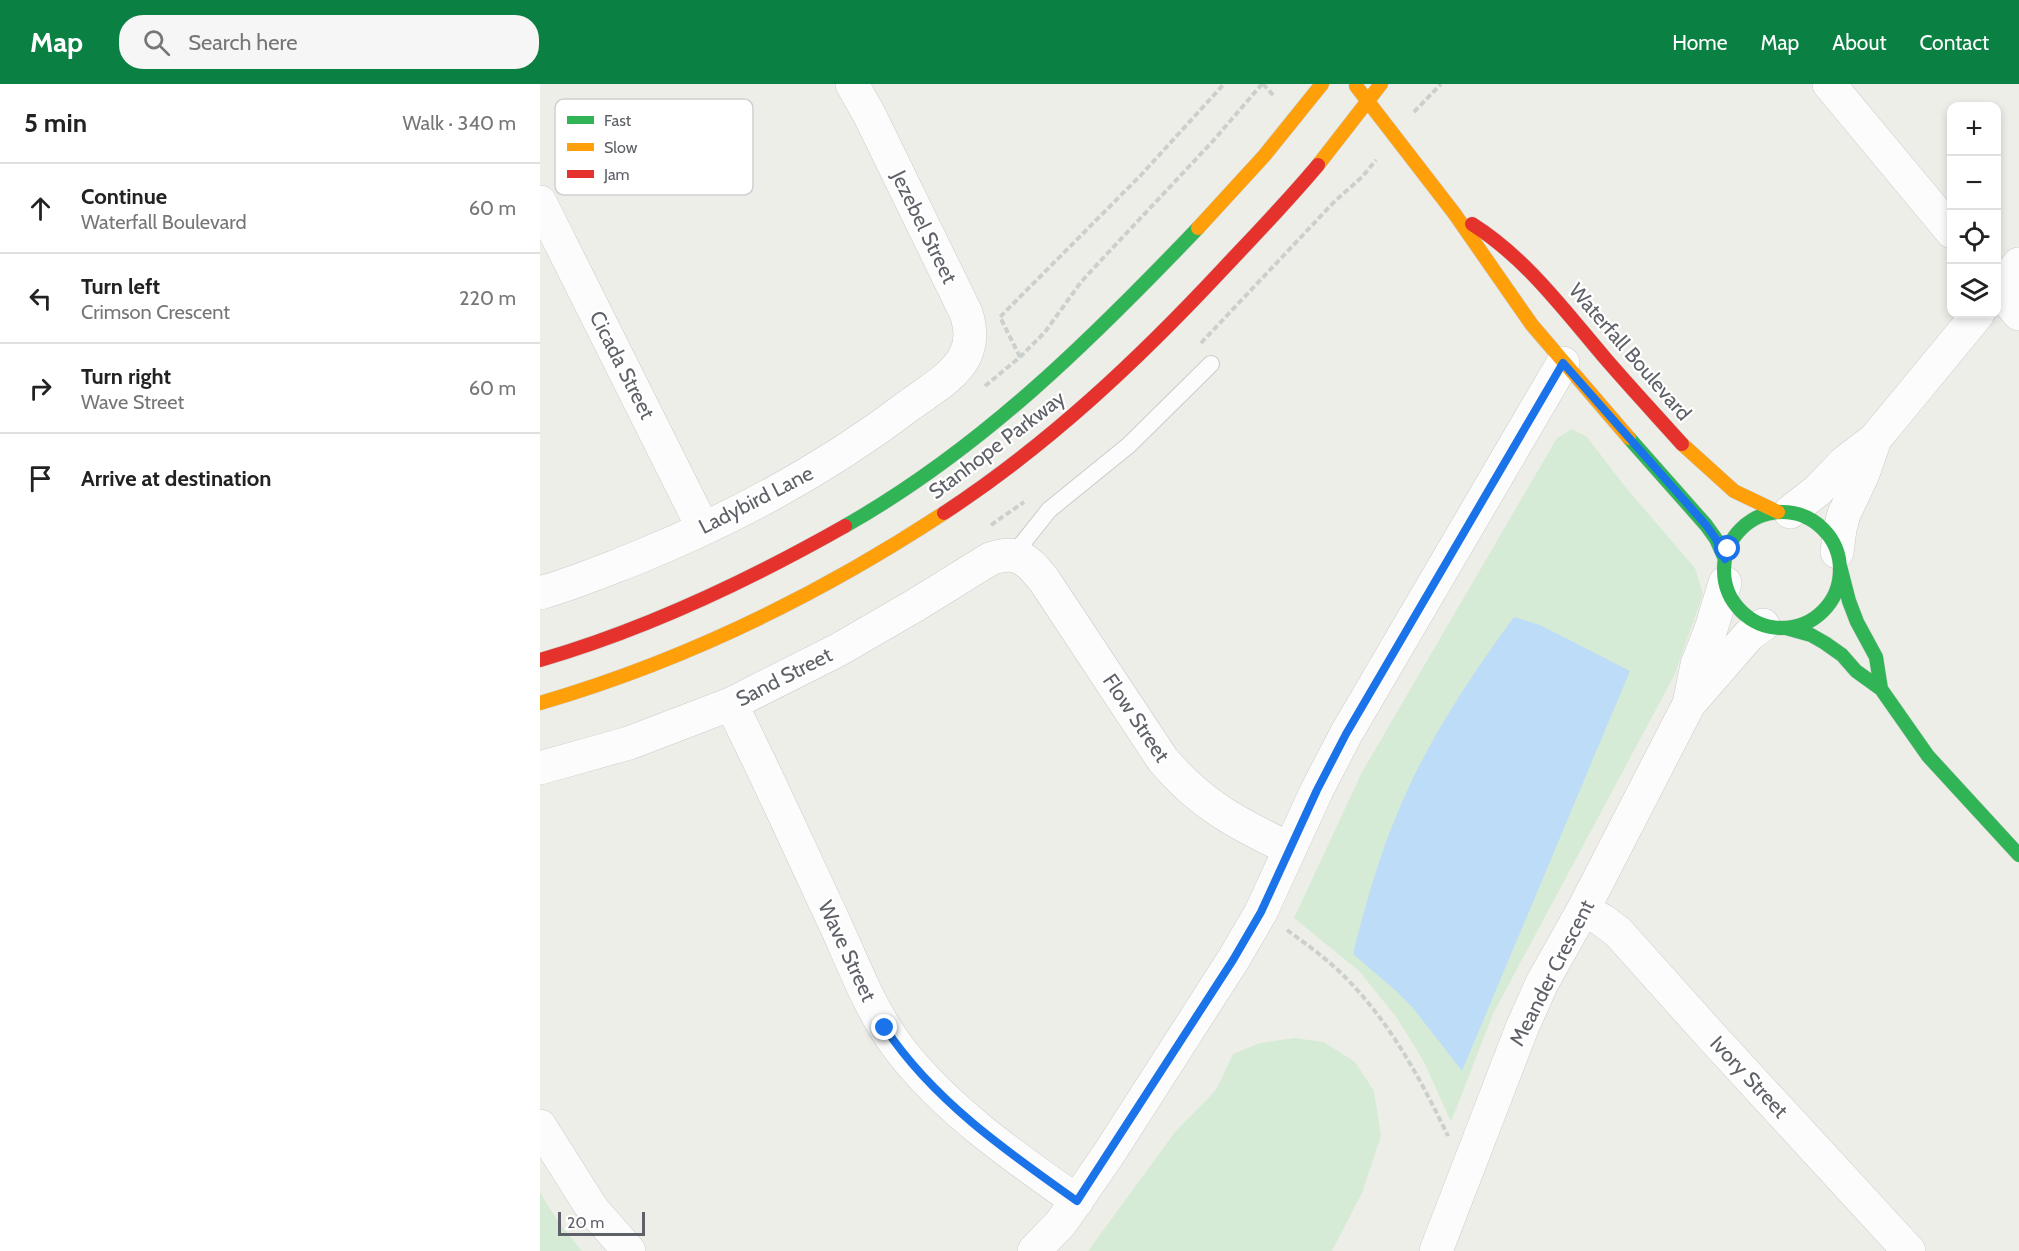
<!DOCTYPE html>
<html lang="en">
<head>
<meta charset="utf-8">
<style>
	body { margin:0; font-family:Cabin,sans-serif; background:#f6f6f6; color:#222 }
	.controls { position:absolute; right:18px; top:18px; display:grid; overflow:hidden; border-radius:12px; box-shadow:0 3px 9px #0003 }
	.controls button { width:54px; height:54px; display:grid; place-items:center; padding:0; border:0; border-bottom:2px solid #e0e0e0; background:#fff; color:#222; font:30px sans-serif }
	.scale { position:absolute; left:18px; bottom:15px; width:87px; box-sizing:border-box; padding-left:6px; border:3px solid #5e6167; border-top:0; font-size:16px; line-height:21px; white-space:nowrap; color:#5e6167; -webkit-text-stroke:4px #fff; paint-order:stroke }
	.stop { position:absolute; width:18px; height:18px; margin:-14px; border:4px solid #1a73e8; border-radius:50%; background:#fff }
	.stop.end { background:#1a73e8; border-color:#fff; box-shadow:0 2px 6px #0008 }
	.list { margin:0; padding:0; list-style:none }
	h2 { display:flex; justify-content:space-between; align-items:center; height:78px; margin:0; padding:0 24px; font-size:26px }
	h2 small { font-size:20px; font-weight:400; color:#767676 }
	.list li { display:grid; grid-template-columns:39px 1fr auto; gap:18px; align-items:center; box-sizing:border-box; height:90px; padding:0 24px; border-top:2px solid #e0e0e0 }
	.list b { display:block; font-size:22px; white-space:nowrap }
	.list p { margin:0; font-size:20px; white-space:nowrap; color:#767676 }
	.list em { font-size:20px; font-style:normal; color:#767676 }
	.icon { flex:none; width:33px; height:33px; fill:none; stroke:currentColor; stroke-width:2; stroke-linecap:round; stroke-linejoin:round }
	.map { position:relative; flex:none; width:1479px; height:1167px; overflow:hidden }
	header { display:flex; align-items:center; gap:36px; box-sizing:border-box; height:84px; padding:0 30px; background:#0b8043; color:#fff }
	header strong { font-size:28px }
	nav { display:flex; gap:33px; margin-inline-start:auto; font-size:21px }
	.search { width:420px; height:54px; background:#f6f6f6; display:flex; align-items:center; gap:15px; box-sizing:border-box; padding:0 21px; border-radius:24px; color:#767676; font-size:22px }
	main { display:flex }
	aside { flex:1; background:#fff }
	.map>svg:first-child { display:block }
</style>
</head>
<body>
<header>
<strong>Map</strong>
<div class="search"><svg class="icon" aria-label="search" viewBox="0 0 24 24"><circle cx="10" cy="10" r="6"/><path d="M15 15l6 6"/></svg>Search here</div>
<nav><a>Home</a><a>Map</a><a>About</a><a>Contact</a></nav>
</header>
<main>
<aside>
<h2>5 min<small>Walk · 340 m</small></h2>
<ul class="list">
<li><svg class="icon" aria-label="ahead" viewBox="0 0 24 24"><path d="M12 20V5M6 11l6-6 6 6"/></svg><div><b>Continue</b><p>Waterfall Boulevard</p></div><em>60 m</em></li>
<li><svg class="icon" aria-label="left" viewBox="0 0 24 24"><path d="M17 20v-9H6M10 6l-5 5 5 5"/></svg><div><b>Turn left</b><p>Crimson Crescent</p></div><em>220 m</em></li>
<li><svg class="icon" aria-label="right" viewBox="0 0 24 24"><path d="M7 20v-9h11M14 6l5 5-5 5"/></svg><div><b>Turn right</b><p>Wave Street</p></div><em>60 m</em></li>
<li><svg class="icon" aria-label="arrive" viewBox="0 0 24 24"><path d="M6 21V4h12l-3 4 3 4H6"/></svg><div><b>Arrive at destination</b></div></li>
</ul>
</aside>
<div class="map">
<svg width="1479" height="1167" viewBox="0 0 1479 1167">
	<rect width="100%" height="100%" fill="#eeeee9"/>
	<path fill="#d6ebd5" d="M1032,345L1047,353L1087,405L1155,484L1163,510L1135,590L953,930L911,1038L884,978L857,934L819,887L754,834L822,688L1017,354Z
		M755,954L784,958L815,978L834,1007L841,1052L822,1109L792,1167H548L635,1048L676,1006L693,970L720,959Z
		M0,1108L17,1136L42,1167H0Z"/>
	<path fill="#bddcf8" d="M974,533L1000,541L1090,587L922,987L873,924L855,906L813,870C825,822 838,775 857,730C886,659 929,594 974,533Z"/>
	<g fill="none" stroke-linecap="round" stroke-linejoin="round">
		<defs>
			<path id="lane" d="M474,470L509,426L589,361L671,280"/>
			<path id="street" d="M1289,0L1412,148
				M0,118L163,444
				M1456,203L1479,230
				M1456,207L1479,180
				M1250,428L1277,407L1305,378L1335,355L1438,230
				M1297,468L1300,445L1304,430L1323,390L1335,355
				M0,509C32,500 63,487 94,475C193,435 286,385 371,320C389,307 414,293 425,272C432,257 431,244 426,229L329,30L312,0
				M1150,619L1209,551L1223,541
				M191,620C228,693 261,768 296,842C315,884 332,930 361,967C408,1027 474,1073 537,1117
				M0,684L89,659L191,620L298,566L374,522L450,475C477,465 487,475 504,496L623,676C661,721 698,740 750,765
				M1043,826L1062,836L1078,848L1173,954L1369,1167
				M0,1042L53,1126L89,1167
				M494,1167L521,1139L568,1071L693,876L721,828L777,706L806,650L1023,279
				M896,1167L982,944L1002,899L1043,826L1149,620L1157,581L1171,545L1185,499"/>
			<path id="fast" d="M1089,354L1166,441L1176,455L1185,475
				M1184 486a58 58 0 1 1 116 0a58 58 0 1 1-116 0Z
				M305,442C441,365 551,256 658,144
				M1300,482L1309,517L1317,538L1336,573L1341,605
				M1246,544L1271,551L1285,559L1302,571L1316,587L1341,605L1388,672L1479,771"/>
			<path id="slow" d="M816,2L914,129L992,241L1089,354
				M778,81L841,0
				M658,144L724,72L782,0
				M1142,360L1194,407L1238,428
				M0,619C144,577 279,511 404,429"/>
			<path id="jam" d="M932,140C986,174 1024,226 1065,274C1090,303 1116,331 1142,360
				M404,429C509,360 598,276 683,185C715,151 748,117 778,81
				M0,576C107,545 208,497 305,442"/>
		</defs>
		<use href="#lane" stroke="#cbcbcb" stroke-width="18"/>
		<use href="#street" stroke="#cbcbcb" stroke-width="34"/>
		<use href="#fast" stroke="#cbcccc" stroke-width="15"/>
		<use href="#slow" stroke="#cbcccc" stroke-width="15"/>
		<use href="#jam" stroke="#cbcccc" stroke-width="15"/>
		<path stroke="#cbd0cd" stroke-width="4" stroke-dasharray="6 3" stroke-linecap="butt" d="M723,0L734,12
			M874,28L901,0
			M661,259L795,117L823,92L836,76
			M480,273L460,233L601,91L684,0
			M445,302L480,273L505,248L541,198L564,173L673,57L722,0
			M451,441L484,418
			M747,846C766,860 786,874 804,892C850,938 880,994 908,1052"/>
		<use href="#lane" stroke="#fcfcfc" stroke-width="16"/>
		<use href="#street" stroke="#fcfcfc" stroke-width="33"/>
		<use href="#fast" stroke="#30b455" stroke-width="14"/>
		<use href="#slow" stroke="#ff9f0a" stroke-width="14"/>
		<use href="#jam" stroke="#e5322d" stroke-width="14"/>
	</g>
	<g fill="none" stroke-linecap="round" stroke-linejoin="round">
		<path stroke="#1a73e8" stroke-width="8" d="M345,944C393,1016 466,1067 537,1117L693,876L721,828L777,706L806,650L1023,279L1166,441L1176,455L1185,475L1188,465"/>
	</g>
	<g text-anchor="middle" stroke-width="4.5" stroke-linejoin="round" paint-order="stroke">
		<g font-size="21" fill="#5e6167" stroke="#fff">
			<text transform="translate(384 143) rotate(64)" y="7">Jezebel Street</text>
			<text transform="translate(1090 268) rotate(49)" y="7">Waterfall Boulevard</text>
			<text transform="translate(82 281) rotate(63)" y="7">Cicada Street</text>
			<text transform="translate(457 361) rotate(-37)" y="7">Stanhope Parkway</text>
			<text transform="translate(216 416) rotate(-27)" y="7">Ladybird Lane</text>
			<text transform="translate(244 593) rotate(-27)" y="7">Sand Street</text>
			<text transform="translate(596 634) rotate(56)" y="7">Flow Street</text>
			<text transform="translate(307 867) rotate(65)" y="7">Wave Street</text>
			<text transform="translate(1012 889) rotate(-63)" y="7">Meander Crescent</text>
			<text transform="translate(1209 993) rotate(47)" y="7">Ivory Street</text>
		</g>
	</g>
	<rect x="15" y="15" width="198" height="96" rx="9" fill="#fff" stroke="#cfd0d1" stroke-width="1.5"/>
	<rect x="27" y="32" width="27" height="8" fill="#30b455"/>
	<rect x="27" y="59" width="27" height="8" fill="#ff9f0a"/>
	<rect x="27" y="86" width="27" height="8" fill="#e5322d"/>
	<g font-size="16" fill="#5e6167">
		<text x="64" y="42">Fast</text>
		<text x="64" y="69">Slow</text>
		<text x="64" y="96">Jam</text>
	</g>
</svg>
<div class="controls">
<button>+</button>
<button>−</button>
<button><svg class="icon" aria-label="locate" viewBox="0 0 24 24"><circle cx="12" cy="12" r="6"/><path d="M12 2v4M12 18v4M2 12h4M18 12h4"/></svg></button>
<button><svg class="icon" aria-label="layers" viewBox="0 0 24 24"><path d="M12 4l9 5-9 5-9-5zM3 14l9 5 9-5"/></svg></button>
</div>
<div class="scale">20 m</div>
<div class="stop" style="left:1188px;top:465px"></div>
<div class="stop end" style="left:345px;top:944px"></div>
</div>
</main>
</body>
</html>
